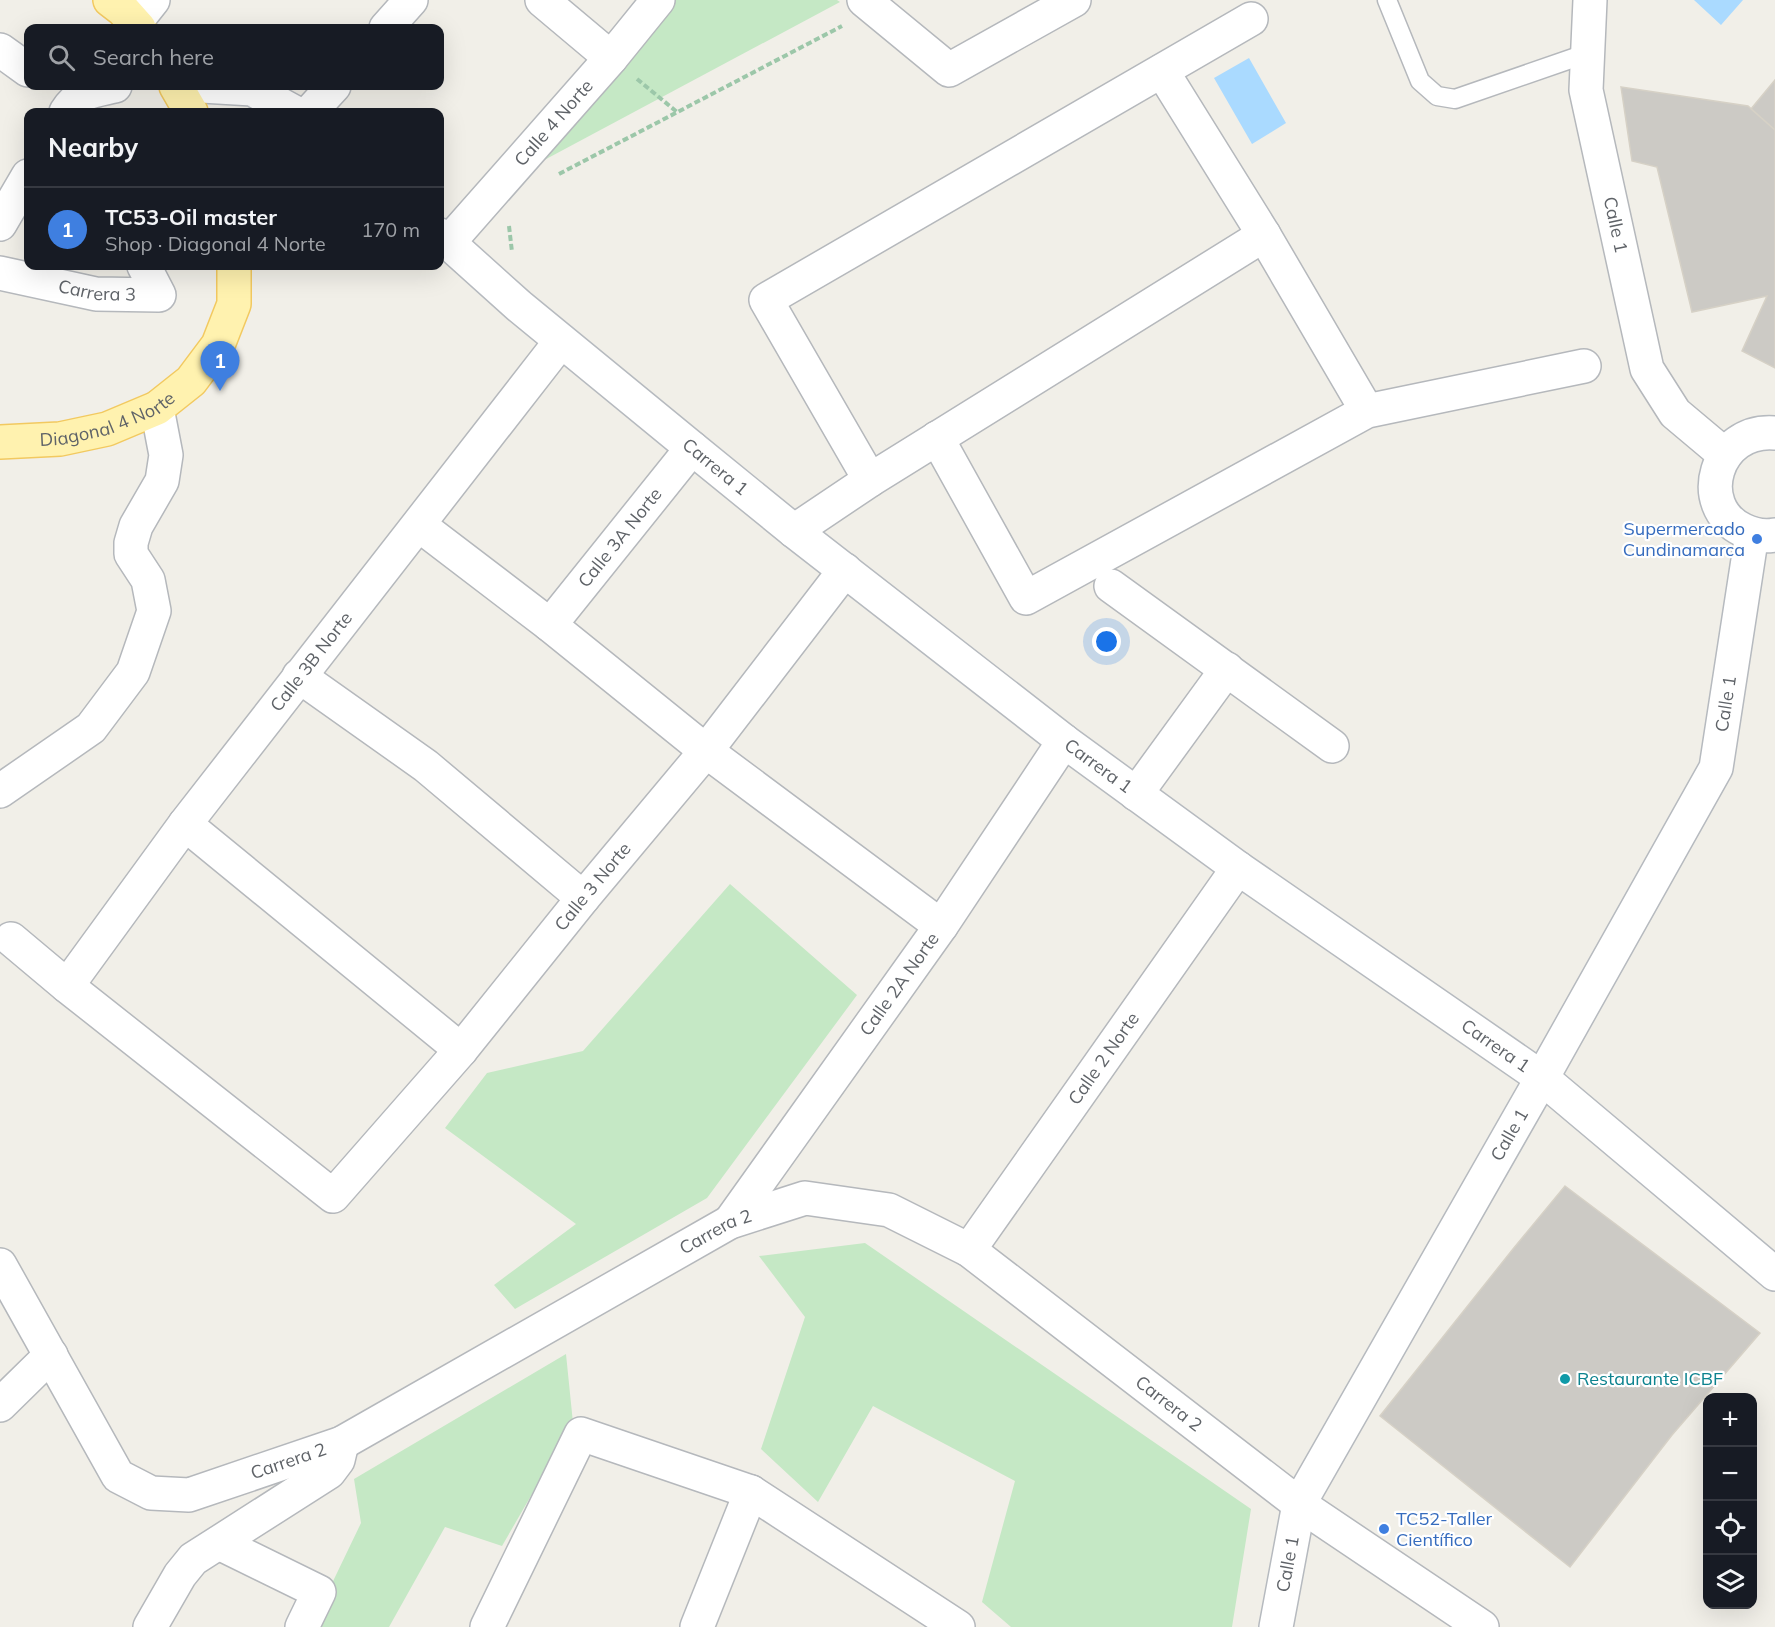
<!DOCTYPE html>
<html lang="en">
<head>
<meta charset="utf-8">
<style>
	body { margin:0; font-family:Mulish,sans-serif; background:#20242c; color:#f1f3f6 }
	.controls { position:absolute; right:18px; bottom:18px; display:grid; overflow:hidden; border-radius:12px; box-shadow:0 6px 24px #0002 }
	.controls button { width:54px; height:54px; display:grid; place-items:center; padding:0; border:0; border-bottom:2px solid #363941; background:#171b24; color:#f1f3f6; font:30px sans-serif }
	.you { position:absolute; left:1107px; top:642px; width:21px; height:21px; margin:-15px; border:4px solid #fff; border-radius:50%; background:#1a73e8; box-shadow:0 0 0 9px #1a73e833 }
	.badge { display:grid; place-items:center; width:39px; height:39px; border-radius:50%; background:#ea4335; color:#fff; font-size:20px; font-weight:700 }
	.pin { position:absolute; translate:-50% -50px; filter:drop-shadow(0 2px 3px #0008) }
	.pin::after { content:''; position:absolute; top:32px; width:21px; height:18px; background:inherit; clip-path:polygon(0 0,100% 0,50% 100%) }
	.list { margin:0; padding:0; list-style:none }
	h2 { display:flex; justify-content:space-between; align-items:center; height:78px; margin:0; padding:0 24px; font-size:26px }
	h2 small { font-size:20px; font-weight:400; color:#9ea1a6 }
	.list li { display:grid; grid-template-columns:39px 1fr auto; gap:18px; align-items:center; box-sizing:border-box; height:84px; padding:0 24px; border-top:2px solid #363941 }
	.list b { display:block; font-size:22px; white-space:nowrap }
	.list p { margin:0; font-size:20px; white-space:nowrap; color:#9ea1a6 }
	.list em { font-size:20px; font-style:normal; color:#9ea1a6 }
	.icon { flex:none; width:33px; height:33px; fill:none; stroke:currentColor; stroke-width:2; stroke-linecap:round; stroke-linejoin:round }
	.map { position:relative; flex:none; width:1775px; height:1627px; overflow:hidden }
	.search { position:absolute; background:#171b24; box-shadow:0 6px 24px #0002; left:24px; top:24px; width:420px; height:66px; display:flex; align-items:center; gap:15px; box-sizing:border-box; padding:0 21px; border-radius:12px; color:#9ea1a6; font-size:22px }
	.panel { position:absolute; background:#171b24; box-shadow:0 6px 24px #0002; left:24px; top:108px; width:420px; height:162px; border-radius:12px }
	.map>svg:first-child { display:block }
</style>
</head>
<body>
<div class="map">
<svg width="1775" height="1627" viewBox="0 0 1775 1627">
	<rect width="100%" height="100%" fill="#f1efe8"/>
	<path fill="#c5e8c5" d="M660,0H837L840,2L520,173Z
		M730,884L857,995L707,1198L515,1309L494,1285L576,1224L445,1128L487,1073L583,1051Z
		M865,1243L1251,1509L1232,1627H1011L982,1602L1015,1481L873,1406L818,1502L761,1449L805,1317L759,1256Z
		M566,1354L573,1423L502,1546L445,1527L389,1627H311L361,1523L354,1479Z"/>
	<path fill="#aadaff" d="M1694,0H1743L1721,25Z
		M1249,58L1286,123L1252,144L1214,78Z"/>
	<path fill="#cccac5" stroke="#d6d1c6" stroke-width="1.5" d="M1775,80V130L1751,109Z
		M1621,87L1748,106L1775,130V368L1742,351L1767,296L1692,312L1657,167L1632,161Z
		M1565,1186L1760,1333L1672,1435L1570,1567L1380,1416L1513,1249Z"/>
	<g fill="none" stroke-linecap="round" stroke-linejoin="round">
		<defs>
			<path id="lane" d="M1387,0L1420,81L1437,96L1455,99L1588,53"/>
			<g id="street">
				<path d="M542,0L611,58"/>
				<path d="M864,0L949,70L1074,0"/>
				<path id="s1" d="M1590,0L1586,90L1647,369L1675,413L1725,455"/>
				<path d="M134,24L153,0"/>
				<path d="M386,28L411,0"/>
				<path d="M0,50L28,70"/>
				<path d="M1162,71L1264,235L1367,411"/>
				<path d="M66,112C79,91 93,91 115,86"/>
				<path d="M310,112L334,86"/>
				<path d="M0,224L28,176"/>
				<path id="s2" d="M448,243L611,58L658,0"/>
				<path id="s3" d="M0,273L96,294L159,295L144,266"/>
				<path d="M937,438L1026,598L1367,411L1584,366"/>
				<path d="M870,480L766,300L1251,19"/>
				<path d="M419,525L550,625L706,751L941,926"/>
				<path d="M794,531L870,480L1264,235"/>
				<path d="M1111,586L1332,746"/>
				<path id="s4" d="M550,625L692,448"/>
				<path d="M299,676L426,766L583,898"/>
				<path d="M0,791L91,728L133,672L154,611L148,580L131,554V543L136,526L162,481L166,455L157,408"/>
				<path d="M1136,794L1227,669"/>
				<path d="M185,824L461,1050"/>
				<path id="s5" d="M11,939L67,986L333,1196L461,1050L583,898L706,751L845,570"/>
				<path id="s6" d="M67,986L185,824L561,341"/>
				<path id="s7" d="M730,1222L941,926L1064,741"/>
				<path id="s8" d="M969,1250L1238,868"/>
				<path id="s9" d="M0,1265L118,1476L151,1493L189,1495L342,1443L730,1222L805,1198L889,1210L969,1250L1299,1504L1482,1627"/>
				<path d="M0,1405L51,1355"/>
				<path d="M219,1543L319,1592L302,1627"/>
				<path d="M150,1627L180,1575L193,1559L329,1472L338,1460L342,1443"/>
				<path d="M487,1627L581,1434L751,1492L958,1627"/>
				<path d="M697,1627L751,1492"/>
			</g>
			<g id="secondary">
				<path d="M202,86L252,89L294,112"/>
				<path id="s10" d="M440,235L519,306L692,448L794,531L1064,741L1238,868L1542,1078L1775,1274"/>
				<path d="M1775,433C1715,428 1693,506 1743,530C1753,535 1764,537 1775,535"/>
				<path id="s11" d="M1276,1627L1299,1504L1542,1078L1716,768L1752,534"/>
			</g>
			<g id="primary">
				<path d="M110,0L123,10L139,28"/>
				<path d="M176,86L191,112"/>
				<path id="s12" d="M0,442L60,439L107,429L157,408L191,381L218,345L234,304V266"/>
			</g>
		</defs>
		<use href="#lane" stroke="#b5b8bc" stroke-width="21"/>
		<use href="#street" stroke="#b5b8bc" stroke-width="36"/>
		<use href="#secondary" stroke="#b6babf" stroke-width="36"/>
		<use href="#primary" stroke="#f2c960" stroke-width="36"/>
		<path stroke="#9cc7a9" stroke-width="4" stroke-dasharray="6 3" stroke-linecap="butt" d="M637,79L677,112
			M559,174L842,26
			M509,226L512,252"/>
		<use href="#lane" stroke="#fff" stroke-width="18"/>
		<use href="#street" stroke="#fff" stroke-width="33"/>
		<use href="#secondary" stroke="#fff" stroke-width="33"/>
		<use href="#primary" stroke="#fff2af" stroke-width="33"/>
	</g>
	<g fill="#3f7fe0" stroke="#fff" stroke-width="2">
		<circle cx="1757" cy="539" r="6"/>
		<circle cx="1384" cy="1529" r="6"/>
	</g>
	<circle fill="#0f9aa8" stroke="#fff" stroke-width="2" cx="1565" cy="1379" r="6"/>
	<g text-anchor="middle" stroke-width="4.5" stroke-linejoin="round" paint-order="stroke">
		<g font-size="18" fill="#5f6368" stroke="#fff">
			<text dy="6" stroke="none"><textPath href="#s2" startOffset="160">Calle 4 Norte</textPath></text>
			<text dy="6" stroke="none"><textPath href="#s1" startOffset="228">Calle 1</textPath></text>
			<text dy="6" stroke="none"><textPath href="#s3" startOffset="99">Carrera 3</textPath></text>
			<text dy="6" stroke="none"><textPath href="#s12" startOffset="111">Diagonal 4 Norte</textPath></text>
			<text dy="6" stroke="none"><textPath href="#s10" startOffset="360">Carrera 1</textPath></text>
			<text dy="6" stroke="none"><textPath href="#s4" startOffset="112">Calle 3A Norte</textPath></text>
			<text dy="6" stroke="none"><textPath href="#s6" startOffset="406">Calle 3B Norte</textPath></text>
			<text dy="6" stroke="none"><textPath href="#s11" startOffset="1036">Calle 1</textPath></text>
			<text dy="6" stroke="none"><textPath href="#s10" startOffset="846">Carrera 1</textPath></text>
			<text dy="6" stroke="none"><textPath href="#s5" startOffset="816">Calle 3 Norte</textPath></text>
			<text dy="6" stroke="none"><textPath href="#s7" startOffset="292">Calle 2A Norte</textPath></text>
			<text dy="6" stroke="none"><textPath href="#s10" startOffset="1332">Carrera 1</textPath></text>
			<text dy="6" stroke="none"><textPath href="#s8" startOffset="234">Calle 2 Norte</textPath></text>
			<text dy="6" stroke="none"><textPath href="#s11" startOffset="550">Calle 1</textPath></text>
			<text dy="6" stroke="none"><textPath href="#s9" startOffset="908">Carrera 2</textPath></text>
			<text dy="6" stroke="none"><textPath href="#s9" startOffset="1430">Carrera 2</textPath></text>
			<text dy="6" stroke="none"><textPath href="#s9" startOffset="422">Carrera 2</textPath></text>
			<text dy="6" stroke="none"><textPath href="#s11" startOffset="64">Calle 1</textPath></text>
		</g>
		<g font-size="18" fill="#366cbe" stroke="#fff" text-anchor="end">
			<text x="1745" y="535">Supermercado<tspan x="1745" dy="21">Cundinamarca</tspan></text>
			<text x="1396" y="1525" text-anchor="start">TC52-Taller<tspan x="1396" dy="21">Científico</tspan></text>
		</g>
		<g font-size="18" fill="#0d838f" stroke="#fff" text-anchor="start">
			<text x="1577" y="1385">Restaurante ICBF</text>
		</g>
	</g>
</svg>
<div class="controls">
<button>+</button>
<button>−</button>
<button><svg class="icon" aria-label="locate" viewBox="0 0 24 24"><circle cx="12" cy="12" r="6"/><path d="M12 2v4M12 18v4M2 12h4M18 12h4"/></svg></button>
<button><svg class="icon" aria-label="layers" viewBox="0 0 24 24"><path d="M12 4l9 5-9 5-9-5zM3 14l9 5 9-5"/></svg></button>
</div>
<div class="you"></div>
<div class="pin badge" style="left:220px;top:391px;background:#3f7fe0">1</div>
<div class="search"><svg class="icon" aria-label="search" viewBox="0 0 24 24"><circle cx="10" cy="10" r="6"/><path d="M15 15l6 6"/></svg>Search here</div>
<section class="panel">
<h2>Nearby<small></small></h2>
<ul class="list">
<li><span class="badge" style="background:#3f7fe0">1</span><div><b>TC53-Oil master</b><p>Shop · Diagonal 4 Norte</p></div><em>170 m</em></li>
</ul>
</section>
</div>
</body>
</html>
